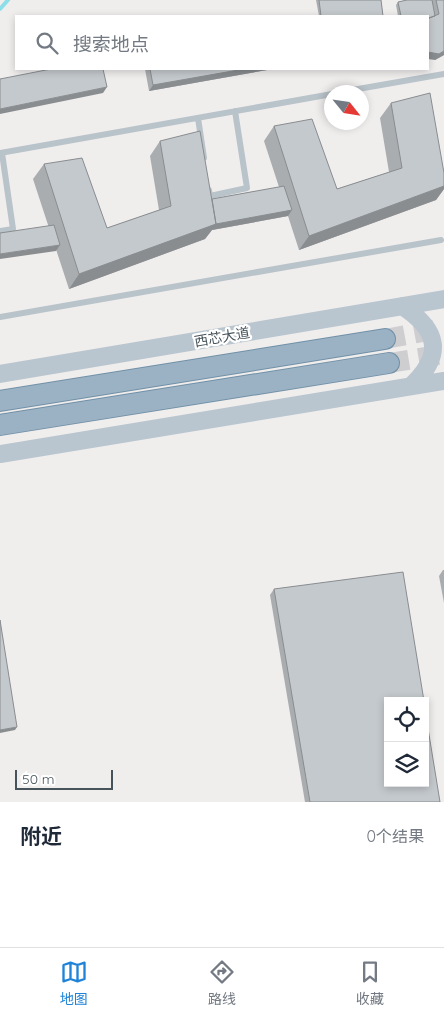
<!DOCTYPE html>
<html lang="zh">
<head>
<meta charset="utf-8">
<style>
	body { margin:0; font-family:Quicksand,"Noto Sans SC",sans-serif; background:#f6f6f7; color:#1f2937 }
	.controls { position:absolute; right:15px; bottom:15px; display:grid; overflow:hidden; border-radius:0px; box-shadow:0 2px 8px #0003 }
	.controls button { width:45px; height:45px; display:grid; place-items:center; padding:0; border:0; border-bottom:1px solid #e0e1e3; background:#fff; color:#1f2937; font:25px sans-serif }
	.compass { position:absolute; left:324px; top:85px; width:45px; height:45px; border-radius:50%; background:#fff; box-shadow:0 2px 8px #0003; rotate:120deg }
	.scale { position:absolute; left:15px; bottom:12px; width:98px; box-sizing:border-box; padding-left:5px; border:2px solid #46535a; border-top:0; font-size:14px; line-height:18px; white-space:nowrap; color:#46535a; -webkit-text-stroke:4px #fff; paint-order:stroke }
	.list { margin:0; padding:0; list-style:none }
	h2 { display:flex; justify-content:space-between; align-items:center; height:65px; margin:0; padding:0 20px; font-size:21px }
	h2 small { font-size:16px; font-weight:400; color:#747a83 }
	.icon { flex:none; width:28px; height:28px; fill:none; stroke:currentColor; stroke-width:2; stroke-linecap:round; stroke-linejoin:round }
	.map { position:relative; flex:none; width:444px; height:802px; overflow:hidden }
	.search { position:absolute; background:#fff; box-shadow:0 2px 8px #0003; left:15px; right:15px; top:15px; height:55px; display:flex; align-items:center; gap:12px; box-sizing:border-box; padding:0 18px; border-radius:0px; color:#747a83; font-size:19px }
	.sheet { height:145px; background:#fff }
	nav { display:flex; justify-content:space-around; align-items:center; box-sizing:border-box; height:70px; border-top:1px solid #e0e1e3; background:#fff; font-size:14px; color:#747a83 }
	nav a { display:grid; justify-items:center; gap:2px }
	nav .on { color:#1f83d8 }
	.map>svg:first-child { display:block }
</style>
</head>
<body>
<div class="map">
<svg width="444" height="802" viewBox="0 0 444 802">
	<rect width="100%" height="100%" fill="#f0eded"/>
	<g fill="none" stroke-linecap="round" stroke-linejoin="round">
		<path stroke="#8bdfe8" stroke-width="4" d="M0,9L8,0"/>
		<path stroke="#ceced0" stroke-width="20" stroke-dasharray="20 10" stroke-linecap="butt" d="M385,339L444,328
			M389,363L444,354"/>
		<defs>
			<path id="trunk" d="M0,401L385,339
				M0,425L389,363"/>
		</defs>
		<use href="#trunk" stroke="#7190a7" stroke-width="22"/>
		<path stroke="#b9c3ca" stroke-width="6" d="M341,92L444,74
			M198,118L204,158
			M0,153L332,94
			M209,190L210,196L247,188L235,111
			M0,231L13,229L2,153
			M0,317L441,240"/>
		<path stroke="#b9c6cf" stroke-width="18" d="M402,306C439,330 444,355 411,386
			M0,374L444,299
			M0,454L444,381"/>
		<use href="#trunk" stroke="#9ab2c4" stroke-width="20"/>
	</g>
	<path fill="#a9adb0" d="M316,0H381L383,16H319Z
		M407,0H444V55L435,60L428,16H398L396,5L398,2Z
		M145,69H273L149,91Z
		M391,103L444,173V189L436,200L299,250L288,216L212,230L205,239L69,289L33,179L44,164L107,228L159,210L150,156L160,141L212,199L279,187L264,141L274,126L337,189L389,172L380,118Z
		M443,570H444V603L439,576Z
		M274,589L440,802H305L270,595Z"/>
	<path fill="#898d90" d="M444,51V55L435,60L428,59V52Z
		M244,69H273L149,91L153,85Z
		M107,87L103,93L0,114V109Z
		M444,186V189L436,200L299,250L309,236Z
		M292,210L288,216L212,230L205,239L69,289L79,274L208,225Z
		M60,245L56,251L0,259V254Z
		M17,727L15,730L0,733V730Z"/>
	<path fill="#c4c9cd" stroke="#898d90" d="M319,0H381L383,16H321Z
		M407,0H432L435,16L429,18L428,20V16H401L398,2Z
		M436,0H444V51L439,54L428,52V20L429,18L439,14Z
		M51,69H103L107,87L0,109V79Z
		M150,69H244L153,85Z
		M430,93L444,173V186L309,236L274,126L312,119L337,189L402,168L391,103Z
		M200,131L216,224L79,274L44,164L82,158L107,228L171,206L160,141Z
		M284,186L292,210L216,224L212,199Z
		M54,225L60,245L0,254V233Z
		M403,572L424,701H388V783H425V710L440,802H310L274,589Z
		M0,620L17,727L0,730Z"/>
	<g text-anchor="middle" stroke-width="4.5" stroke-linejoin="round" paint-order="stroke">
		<g font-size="14" fill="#46535a" stroke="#fff">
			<text transform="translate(222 337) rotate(-10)" y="5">西芯大道</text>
		</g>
	</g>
</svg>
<div class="controls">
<button><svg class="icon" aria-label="locate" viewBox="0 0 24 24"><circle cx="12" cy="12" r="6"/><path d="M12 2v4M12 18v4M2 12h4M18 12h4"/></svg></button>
<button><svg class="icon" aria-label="layers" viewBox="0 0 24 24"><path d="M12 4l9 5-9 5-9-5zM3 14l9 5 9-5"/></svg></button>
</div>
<svg class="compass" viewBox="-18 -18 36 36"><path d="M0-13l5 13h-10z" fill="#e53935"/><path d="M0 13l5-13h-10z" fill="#747a83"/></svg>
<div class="scale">50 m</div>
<div class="search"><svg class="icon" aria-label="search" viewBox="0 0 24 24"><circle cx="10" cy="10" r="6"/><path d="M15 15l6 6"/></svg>搜索地点</div>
</div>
<section class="sheet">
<h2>附近<small>0个结果</small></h2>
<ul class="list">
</ul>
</section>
<nav>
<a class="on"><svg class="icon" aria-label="map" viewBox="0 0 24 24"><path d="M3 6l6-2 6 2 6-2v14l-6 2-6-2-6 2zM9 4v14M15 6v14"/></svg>地图</a>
<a><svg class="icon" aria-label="directions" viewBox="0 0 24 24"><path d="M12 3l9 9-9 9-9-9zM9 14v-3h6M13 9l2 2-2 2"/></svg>路线</a>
<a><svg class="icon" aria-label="saved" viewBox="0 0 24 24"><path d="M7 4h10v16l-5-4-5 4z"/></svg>收藏</a>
</nav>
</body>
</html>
